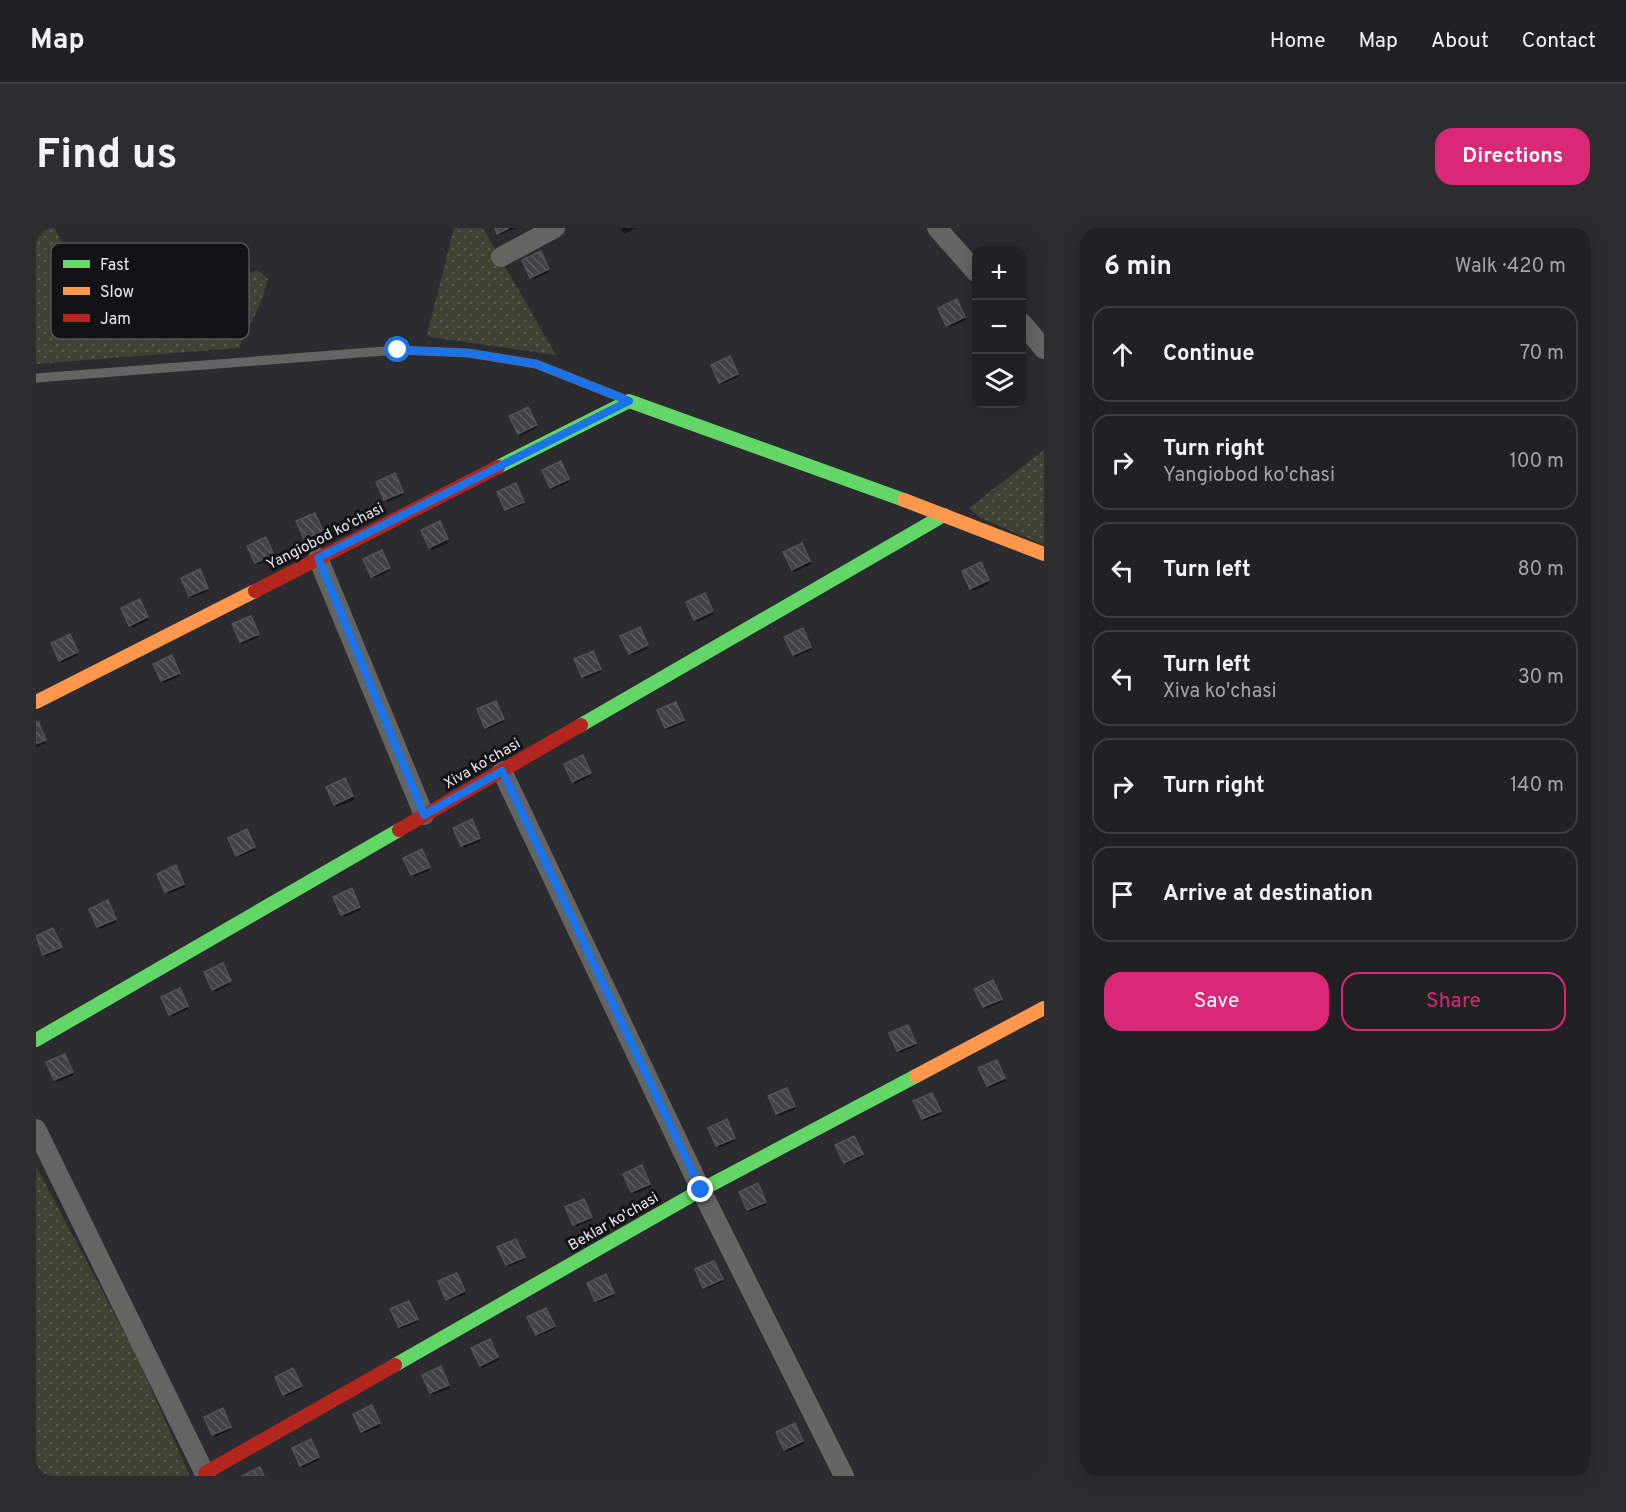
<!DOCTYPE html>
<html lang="en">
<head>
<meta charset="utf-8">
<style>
	body { margin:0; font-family:Overpass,sans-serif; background:#2d2d30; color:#f1f3f6 }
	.controls { position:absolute; right:18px; top:18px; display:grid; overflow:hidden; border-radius:12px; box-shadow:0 3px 15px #0003 }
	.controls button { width:54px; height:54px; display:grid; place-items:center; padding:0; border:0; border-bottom:2px solid #3e3e41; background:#212023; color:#f1f3f6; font:30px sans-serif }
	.stop { position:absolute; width:18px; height:18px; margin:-14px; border:4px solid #1a73e8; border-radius:50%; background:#fff }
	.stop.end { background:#1a73e8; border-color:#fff; box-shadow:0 2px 6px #0008 }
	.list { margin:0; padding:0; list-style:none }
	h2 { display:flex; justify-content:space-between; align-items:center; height:78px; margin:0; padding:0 24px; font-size:26px }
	h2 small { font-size:20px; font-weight:400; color:#a2a3a6 }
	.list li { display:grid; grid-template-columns:39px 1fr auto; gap:18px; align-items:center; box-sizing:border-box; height:96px; margin:0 12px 12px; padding:0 12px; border:2px solid #3e3e41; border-radius:18px }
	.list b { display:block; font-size:22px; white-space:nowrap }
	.list p { margin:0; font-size:20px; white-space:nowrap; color:#a2a3a6 }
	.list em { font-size:20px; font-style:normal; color:#a2a3a6 }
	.actions { display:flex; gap:12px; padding:18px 24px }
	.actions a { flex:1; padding:14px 0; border:2px solid #db2777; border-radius:18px; text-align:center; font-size:21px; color:#db2777 }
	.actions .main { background:#db2777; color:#fff }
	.icon { flex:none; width:33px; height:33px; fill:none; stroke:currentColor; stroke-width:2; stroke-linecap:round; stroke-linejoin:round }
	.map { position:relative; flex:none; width:1008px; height:1248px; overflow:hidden; border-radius:18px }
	header { display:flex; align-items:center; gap:36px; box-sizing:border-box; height:84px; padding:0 30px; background:#212023; border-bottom:2px solid #3e3e41 }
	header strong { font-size:28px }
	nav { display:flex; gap:33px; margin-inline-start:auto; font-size:21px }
	.intro { display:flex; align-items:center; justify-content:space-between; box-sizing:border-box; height:144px; padding:0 36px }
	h1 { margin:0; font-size:42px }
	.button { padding:15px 27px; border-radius:18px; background:#db2777; color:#fff; font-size:21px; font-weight:700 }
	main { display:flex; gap:36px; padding:0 36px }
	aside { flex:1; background:#212023; border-radius:18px; box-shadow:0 3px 15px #0003 }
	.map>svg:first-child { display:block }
</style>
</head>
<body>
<header>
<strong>Map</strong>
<nav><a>Home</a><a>Map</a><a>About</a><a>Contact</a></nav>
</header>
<div class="intro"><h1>Find us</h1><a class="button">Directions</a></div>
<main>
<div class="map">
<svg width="1008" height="1248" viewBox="0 0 1008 1248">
	<defs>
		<pattern id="grass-dots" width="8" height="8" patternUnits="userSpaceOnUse" patternTransform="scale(1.5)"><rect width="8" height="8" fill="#3d4233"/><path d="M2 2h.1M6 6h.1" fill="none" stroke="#595d51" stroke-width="1.8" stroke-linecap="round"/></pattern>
		<pattern id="building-back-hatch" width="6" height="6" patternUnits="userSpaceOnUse" patternTransform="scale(1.5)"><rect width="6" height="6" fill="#434148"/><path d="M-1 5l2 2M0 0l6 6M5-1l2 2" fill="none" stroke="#5e5c63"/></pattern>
	</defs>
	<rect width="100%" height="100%" fill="#2c2b2f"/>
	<path fill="url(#grass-dots)" d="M0,0H18L71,96L150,70L221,42L232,51L225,74L203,120L0,136Z
		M418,0H447L520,127L394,109L391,106Z
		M1008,222V317L944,290L933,280Z
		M0,938L97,1121L154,1248H0Z"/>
	<path fill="#0007" d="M460,0H480L464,7Z
		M585,0H601L588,6Z
		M504,25L513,44L497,52L488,32Z
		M920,73L929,92L913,100L904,80Z
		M693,130L702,149L686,156L677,138Z
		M492,181L501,200L484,208L475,188Z
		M524,235L533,254L516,262L508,242Z
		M358,247L367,267L351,274L342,255Z
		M487,275L488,277L471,282Z
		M279,287L288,306L271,313L262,294Z
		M403,295L412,315L396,322L387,303Z
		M229,311L238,330L222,337L213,318Z
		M765,317L775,336L758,344L749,324Z
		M345,324L354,343L338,350L329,331Z
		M944,336L953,356L937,363L928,344Z
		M163,343L172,363L156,370L147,351Z
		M668,367L678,386L661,394L652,375Z
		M104,373L113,392L96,400L87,381Z
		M214,390L223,409L206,416L198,397Z
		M603,401L612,420L596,428L586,408Z
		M767,402L776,422L759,429L750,410Z
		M33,408L42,427L26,435L17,416Z
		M556,425L565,444L549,451L540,432Z
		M135,429L144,448L128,455L119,436Z
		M459,475L468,494L452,501L443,482Z
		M639,476L648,495L631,502L623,483Z
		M0,496L10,515L0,519Z
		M547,529L555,548L539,556L530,536Z
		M309,552L318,572L301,579L292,560Z
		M435,593L445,613L428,620L419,601Z
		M210,603L219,622L203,629L194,610Z
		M385,623L394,642L378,649L369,630Z
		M139,639L149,659L132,666L123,647Z
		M316,662L325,682L308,689L299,669Z
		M72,674L81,694L64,701L55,682Z
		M17,702L26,722L9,729L1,710Z
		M186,737L195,756L179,764L170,744Z
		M957,754L966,774L949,781L940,762Z
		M143,762L152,781L136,789L127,769Z
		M871,799L880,818L864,825L855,806Z
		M29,828L38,847L21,854L12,835Z
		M961,834L970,853L953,860L944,841Z
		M750,862L760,881L743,888L734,869Z
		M896,867L905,886L888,893L879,874Z
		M690,893L699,913L683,920L674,901Z
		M818,910L827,929L810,936L801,918Z
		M606,939L615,959L598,966L589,947Z
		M721,957L730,977L713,984L705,964Z
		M547,973L556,992L540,999L531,980Z
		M480,1013L489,1032L472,1039L463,1020Z
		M678,1035L687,1054L670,1061L661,1042Z
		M421,1047L430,1066L413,1073L404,1054Z
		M569,1048L578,1068L562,1075L553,1056Z
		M373,1075L382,1094L365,1101L356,1082Z
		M510,1082L519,1101L502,1108L493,1089Z
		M453,1113L463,1132L446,1140L437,1120Z
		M404,1140L414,1160L397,1167L388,1148Z
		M257,1142L266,1161L249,1169L240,1149Z
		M336,1179L345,1198L328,1205L319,1186Z
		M186,1182L195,1202L179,1209L170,1190Z
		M759,1197L768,1216L751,1224L742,1204Z
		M274,1213L283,1232L267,1240L258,1221Z"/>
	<path fill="url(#building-back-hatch)" stroke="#535256" stroke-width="1.5" d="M459,0H473L461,6Z
		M505,23L513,41L494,50L486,32Z
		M921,71L929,89L910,98L902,80Z
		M694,128L702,146L683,155L675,137Z
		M492,179L501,197L482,206L473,188Z
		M525,233L533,251L514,260L506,242Z
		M359,245L367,264L348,272L340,254Z
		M480,255L488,274L469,282L461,264Z
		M279,285L287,303L268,311L260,293Z
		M404,293L412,311L393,320L385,302Z
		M230,309L238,327L219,335L211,318Z
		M766,315L774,333L756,342L747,324Z
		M346,322L354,340L335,349L327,331Z
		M945,334L953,352L934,361L926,343Z
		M164,341L172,360L153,368L145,350Z
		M669,365L677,383L658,392L650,374Z
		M104,371L112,389L93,398L85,380Z
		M215,388L223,406L204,414L196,396Z
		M604,399L612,417L593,426L584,408Z
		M767,400L775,419L757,427L748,409Z
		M34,406L42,424L23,433L15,415Z
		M557,423L565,441L546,449L538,431Z
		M136,427L144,445L125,453L117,436Z
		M460,473L468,491L449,500L441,481Z
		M640,474L648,492L629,500L621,482Z
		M2,493L10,512L0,516V494Z
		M547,527L555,545L536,554L528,536Z
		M309,550L317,568L298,577L290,559Z
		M436,591L444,610L425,618L417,600Z
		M211,601L219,619L200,628L192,610Z
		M386,621L394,639L375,647L367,630Z
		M140,637L148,656L129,664L121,646Z
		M316,660L324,679L305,687L297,669Z
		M72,672L80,691L61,699L53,681Z
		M17,700L26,719L7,727L0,708Z
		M187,735L195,753L176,762L168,744Z
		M957,752L966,771L947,779L938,761Z
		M144,760L152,778L133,787L125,769Z
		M872,797L880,815L861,823L853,805Z
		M29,826L37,844L18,852L10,834Z
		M961,832L969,850L951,858L942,840Z
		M751,860L759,878L740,886L732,868Z
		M896,865L905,883L886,891L877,873Z
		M691,891L699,910L680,918L672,900Z
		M818,908L827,926L808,935L799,917Z
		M606,937L614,956L595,964L587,946Z
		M722,955L730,974L711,982L703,964Z
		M548,971L556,989L537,997L529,979Z
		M480,1011L489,1029L470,1037L461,1019Z
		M678,1033L687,1051L667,1060L659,1041Z
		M421,1045L429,1063L410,1072L402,1053Z
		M570,1046L578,1065L559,1073L551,1055Z
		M373,1073L382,1091L363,1099L354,1081Z
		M510,1080L519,1098L500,1107L491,1089Z
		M454,1111L462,1129L444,1138L435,1120Z
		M405,1138L413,1157L394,1165L386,1147Z
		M257,1140L266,1158L247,1167L239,1149Z
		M336,1177L344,1195L325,1204L317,1186Z
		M187,1180L195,1199L176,1207L168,1189Z
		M759,1195L767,1213L748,1222L740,1204Z
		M275,1211L283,1229L264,1238L256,1220Z
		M224,1239L228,1248H206Z"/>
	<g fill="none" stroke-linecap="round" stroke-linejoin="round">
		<path stroke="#646562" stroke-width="9" d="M0,150L362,122L432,125L500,136L586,170"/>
		<path stroke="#646562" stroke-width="20" d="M901,0L940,44
			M465,29L519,0
			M986,95L1008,121
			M282,330L388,587
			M466,543L665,962L808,1248
			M0,901L170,1248"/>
		<path stroke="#63d668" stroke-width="14" d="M462,239L593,173L868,272
			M545,497L908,287
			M0,812L363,602
			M359,1137L665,962L880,848"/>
		<path stroke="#ff974d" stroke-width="14" d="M868,272L1008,326
			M0,474L219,363
			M880,848L1008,780"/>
		<path stroke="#b3261e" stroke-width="14" d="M219,363L462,239
			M363,602L545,497
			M169,1245L359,1137"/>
	</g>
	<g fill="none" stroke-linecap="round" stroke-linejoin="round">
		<path stroke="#1a73e8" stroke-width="8" d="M362,122L432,125L500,136L593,173L282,330L388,587L466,543L665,962"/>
	</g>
	<g text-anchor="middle" stroke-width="6" stroke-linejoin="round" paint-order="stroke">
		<g font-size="15" fill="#e9e8ed" stroke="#131216">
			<text transform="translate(289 308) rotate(-27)" y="5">Yangiobod ko'chasi</text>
			<text transform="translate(446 535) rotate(-30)" y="5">Xiva ko'chasi</text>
			<text transform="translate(577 993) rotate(-30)" y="5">Beklar ko'chasi</text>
		</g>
	</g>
	<rect x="15" y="15" width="198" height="96" rx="9" fill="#131216" stroke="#535256" stroke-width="1.5"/>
	<rect x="27" y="32" width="27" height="8" fill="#63d668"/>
	<rect x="27" y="59" width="27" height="8" fill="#ff974d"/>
	<rect x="27" y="86" width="27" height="8" fill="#b3261e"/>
	<g font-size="16" fill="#e9e8ed">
		<text x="64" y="42">Fast</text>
		<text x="64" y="69">Slow</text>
		<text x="64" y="96">Jam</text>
	</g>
</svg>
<div class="controls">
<button>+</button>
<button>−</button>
<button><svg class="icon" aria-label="layers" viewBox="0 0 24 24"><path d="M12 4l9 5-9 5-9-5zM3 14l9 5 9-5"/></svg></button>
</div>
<div class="stop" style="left:362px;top:122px"></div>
<div class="stop end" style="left:665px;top:962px"></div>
</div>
<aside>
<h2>6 min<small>Walk · 420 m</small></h2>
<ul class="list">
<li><svg class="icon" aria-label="ahead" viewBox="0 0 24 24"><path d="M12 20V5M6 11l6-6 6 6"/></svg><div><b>Continue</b></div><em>70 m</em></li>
<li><svg class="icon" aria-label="right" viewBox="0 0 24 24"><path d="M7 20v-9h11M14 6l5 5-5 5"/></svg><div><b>Turn right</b><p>Yangiobod ko'chasi</p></div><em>100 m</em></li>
<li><svg class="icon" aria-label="left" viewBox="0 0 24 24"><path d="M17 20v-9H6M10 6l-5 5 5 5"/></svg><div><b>Turn left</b></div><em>80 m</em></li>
<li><svg class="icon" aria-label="left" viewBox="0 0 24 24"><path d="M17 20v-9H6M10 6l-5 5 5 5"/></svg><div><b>Turn left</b><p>Xiva ko'chasi</p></div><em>30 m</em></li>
<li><svg class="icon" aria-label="right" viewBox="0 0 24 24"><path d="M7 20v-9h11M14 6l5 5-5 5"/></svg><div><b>Turn right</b></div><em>140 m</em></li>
<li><svg class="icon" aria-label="arrive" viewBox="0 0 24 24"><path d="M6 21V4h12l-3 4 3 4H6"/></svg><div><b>Arrive at destination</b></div></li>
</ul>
<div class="actions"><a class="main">Save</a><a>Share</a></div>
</aside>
</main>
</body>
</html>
